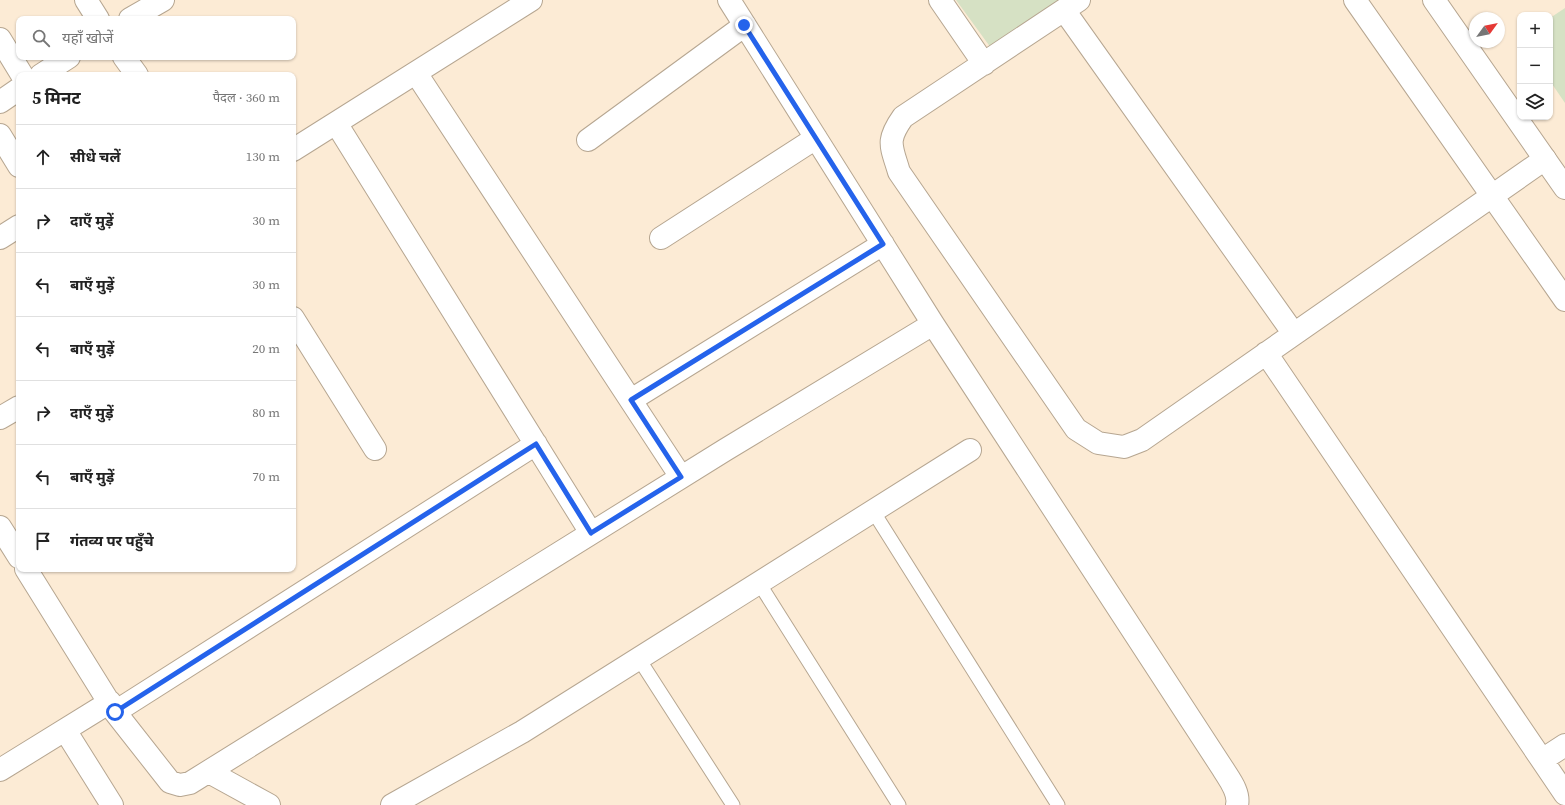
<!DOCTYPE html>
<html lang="hi">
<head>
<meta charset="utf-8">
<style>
	body { margin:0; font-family:"Source Serif 4","Noto Sans Devanagari",serif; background:#f2f2f2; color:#222 }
	.controls { position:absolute; right:12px; top:12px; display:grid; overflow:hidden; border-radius:8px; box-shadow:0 1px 3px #0004 }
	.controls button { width:36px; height:36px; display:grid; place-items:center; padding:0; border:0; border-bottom:1px solid #e0e0e0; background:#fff; color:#222; font:20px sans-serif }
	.compass { position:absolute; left:1469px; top:12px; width:36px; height:36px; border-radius:50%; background:#fff; box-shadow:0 1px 3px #0004; rotate:57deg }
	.stop { position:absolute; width:12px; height:12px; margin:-9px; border:3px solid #2563eb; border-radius:50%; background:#fff }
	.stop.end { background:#2563eb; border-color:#fff; box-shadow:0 1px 4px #0008 }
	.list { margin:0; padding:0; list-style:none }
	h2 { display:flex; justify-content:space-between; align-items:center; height:52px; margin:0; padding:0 16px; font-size:17px }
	h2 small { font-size:13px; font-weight:400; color:#767676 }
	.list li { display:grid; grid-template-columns:26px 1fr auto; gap:12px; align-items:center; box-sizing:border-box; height:64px; padding:0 16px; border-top:1px solid #e0e0e0 }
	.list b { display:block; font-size:15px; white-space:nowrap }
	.list em { font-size:13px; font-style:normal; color:#767676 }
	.icon { flex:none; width:22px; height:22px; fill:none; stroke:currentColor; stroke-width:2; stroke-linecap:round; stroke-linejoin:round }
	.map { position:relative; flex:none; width:1565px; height:805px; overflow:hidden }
	.search { position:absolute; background:#fff; box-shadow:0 1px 3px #0004; left:16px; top:16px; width:280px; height:44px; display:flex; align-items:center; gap:10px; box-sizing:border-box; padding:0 14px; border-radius:8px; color:#767676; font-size:15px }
	.panel { position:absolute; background:#fff; box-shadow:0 1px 3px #0004; left:16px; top:72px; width:280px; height:500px; border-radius:8px }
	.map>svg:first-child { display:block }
</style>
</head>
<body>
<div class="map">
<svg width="1565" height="805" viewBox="0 0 1565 805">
	<rect width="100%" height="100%" fill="#fcebd5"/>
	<path fill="#d6e1c4" d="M956,0H1059L991,48Z
		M1565,8V103L1550,81V18Z"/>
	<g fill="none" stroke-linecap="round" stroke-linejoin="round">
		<defs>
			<path id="service" d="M873,511L1058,805
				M759,583L899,805
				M639,659L733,805"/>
			<path id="minor" d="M86,0L98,19
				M729,0L933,324L1223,769C1229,779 1240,792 1237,805
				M940,0L984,64
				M1079,0L903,117C886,141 891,145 899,172L1076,429L1098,443L1124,447L1142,440L1545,159
				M1355,0L1565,300
				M1064,10L1294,334
				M130,19L163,0
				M0,39L22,75
				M124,57L137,75
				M416,73L681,477
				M41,75L69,57
				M0,102L19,89
				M336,123L591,533
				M0,135L19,166
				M588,140L745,25
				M293,150L531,0
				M0,238L19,226
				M661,238L816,138
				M293,318L375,449
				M1266,353L1565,794
				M631,400L883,244
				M0,418L19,407
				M0,527L19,557
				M26,569L115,712L170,782L180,785L190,783L725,450L933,324
				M115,712L536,444
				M65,730L112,805
				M1542,760L1565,745
				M0,770L110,702
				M209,772L269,805
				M392,805L522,732L970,450"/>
			<path id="tertiary" d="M1434,0L1565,188"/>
		</defs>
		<use href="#service" stroke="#b6a691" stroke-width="15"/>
		<use href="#minor" stroke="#b6a691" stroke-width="24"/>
		<use href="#tertiary" stroke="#b6a691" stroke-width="24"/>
		<use href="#service" stroke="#fff" stroke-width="13"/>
		<use href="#minor" stroke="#fff" stroke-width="22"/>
		<use href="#tertiary" stroke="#fff" stroke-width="22"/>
	</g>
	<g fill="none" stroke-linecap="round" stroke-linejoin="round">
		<path stroke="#2563eb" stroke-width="5" d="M115,712L536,444L591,533L681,477L631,400L883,244L744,25"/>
	</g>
</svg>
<div class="controls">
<button>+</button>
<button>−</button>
<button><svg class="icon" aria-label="layers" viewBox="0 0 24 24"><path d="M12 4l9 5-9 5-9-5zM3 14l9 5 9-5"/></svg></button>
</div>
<svg class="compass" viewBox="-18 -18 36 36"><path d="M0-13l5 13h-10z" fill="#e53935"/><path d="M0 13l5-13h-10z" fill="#767676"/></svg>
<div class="stop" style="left:115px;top:712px"></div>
<div class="stop end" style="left:744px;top:25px"></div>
<div class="search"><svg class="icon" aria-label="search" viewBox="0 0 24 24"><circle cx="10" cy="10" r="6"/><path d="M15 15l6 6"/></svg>यहाँ खोजें</div>
<section class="panel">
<h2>5 मिनट<small>पैदल · 360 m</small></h2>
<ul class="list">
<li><svg class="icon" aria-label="ahead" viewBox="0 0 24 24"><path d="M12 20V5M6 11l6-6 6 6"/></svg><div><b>सीधे चलें</b></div><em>130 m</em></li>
<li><svg class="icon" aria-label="right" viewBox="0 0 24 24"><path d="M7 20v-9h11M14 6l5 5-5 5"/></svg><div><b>दाएँ मुड़ें</b></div><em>30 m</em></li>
<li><svg class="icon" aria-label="left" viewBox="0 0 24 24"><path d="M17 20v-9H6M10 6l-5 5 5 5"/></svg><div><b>बाएँ मुड़ें</b></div><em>30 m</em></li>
<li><svg class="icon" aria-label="left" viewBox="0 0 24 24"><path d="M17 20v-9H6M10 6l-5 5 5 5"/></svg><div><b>बाएँ मुड़ें</b></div><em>20 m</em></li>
<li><svg class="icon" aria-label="right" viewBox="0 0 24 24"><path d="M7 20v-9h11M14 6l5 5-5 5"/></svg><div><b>दाएँ मुड़ें</b></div><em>80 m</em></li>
<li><svg class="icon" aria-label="left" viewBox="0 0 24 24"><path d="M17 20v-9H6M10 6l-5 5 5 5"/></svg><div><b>बाएँ मुड़ें</b></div><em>70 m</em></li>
<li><svg class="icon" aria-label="arrive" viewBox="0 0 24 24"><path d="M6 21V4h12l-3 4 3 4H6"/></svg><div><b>गंतव्य पर पहुँचे</b></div></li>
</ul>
</section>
</div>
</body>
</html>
